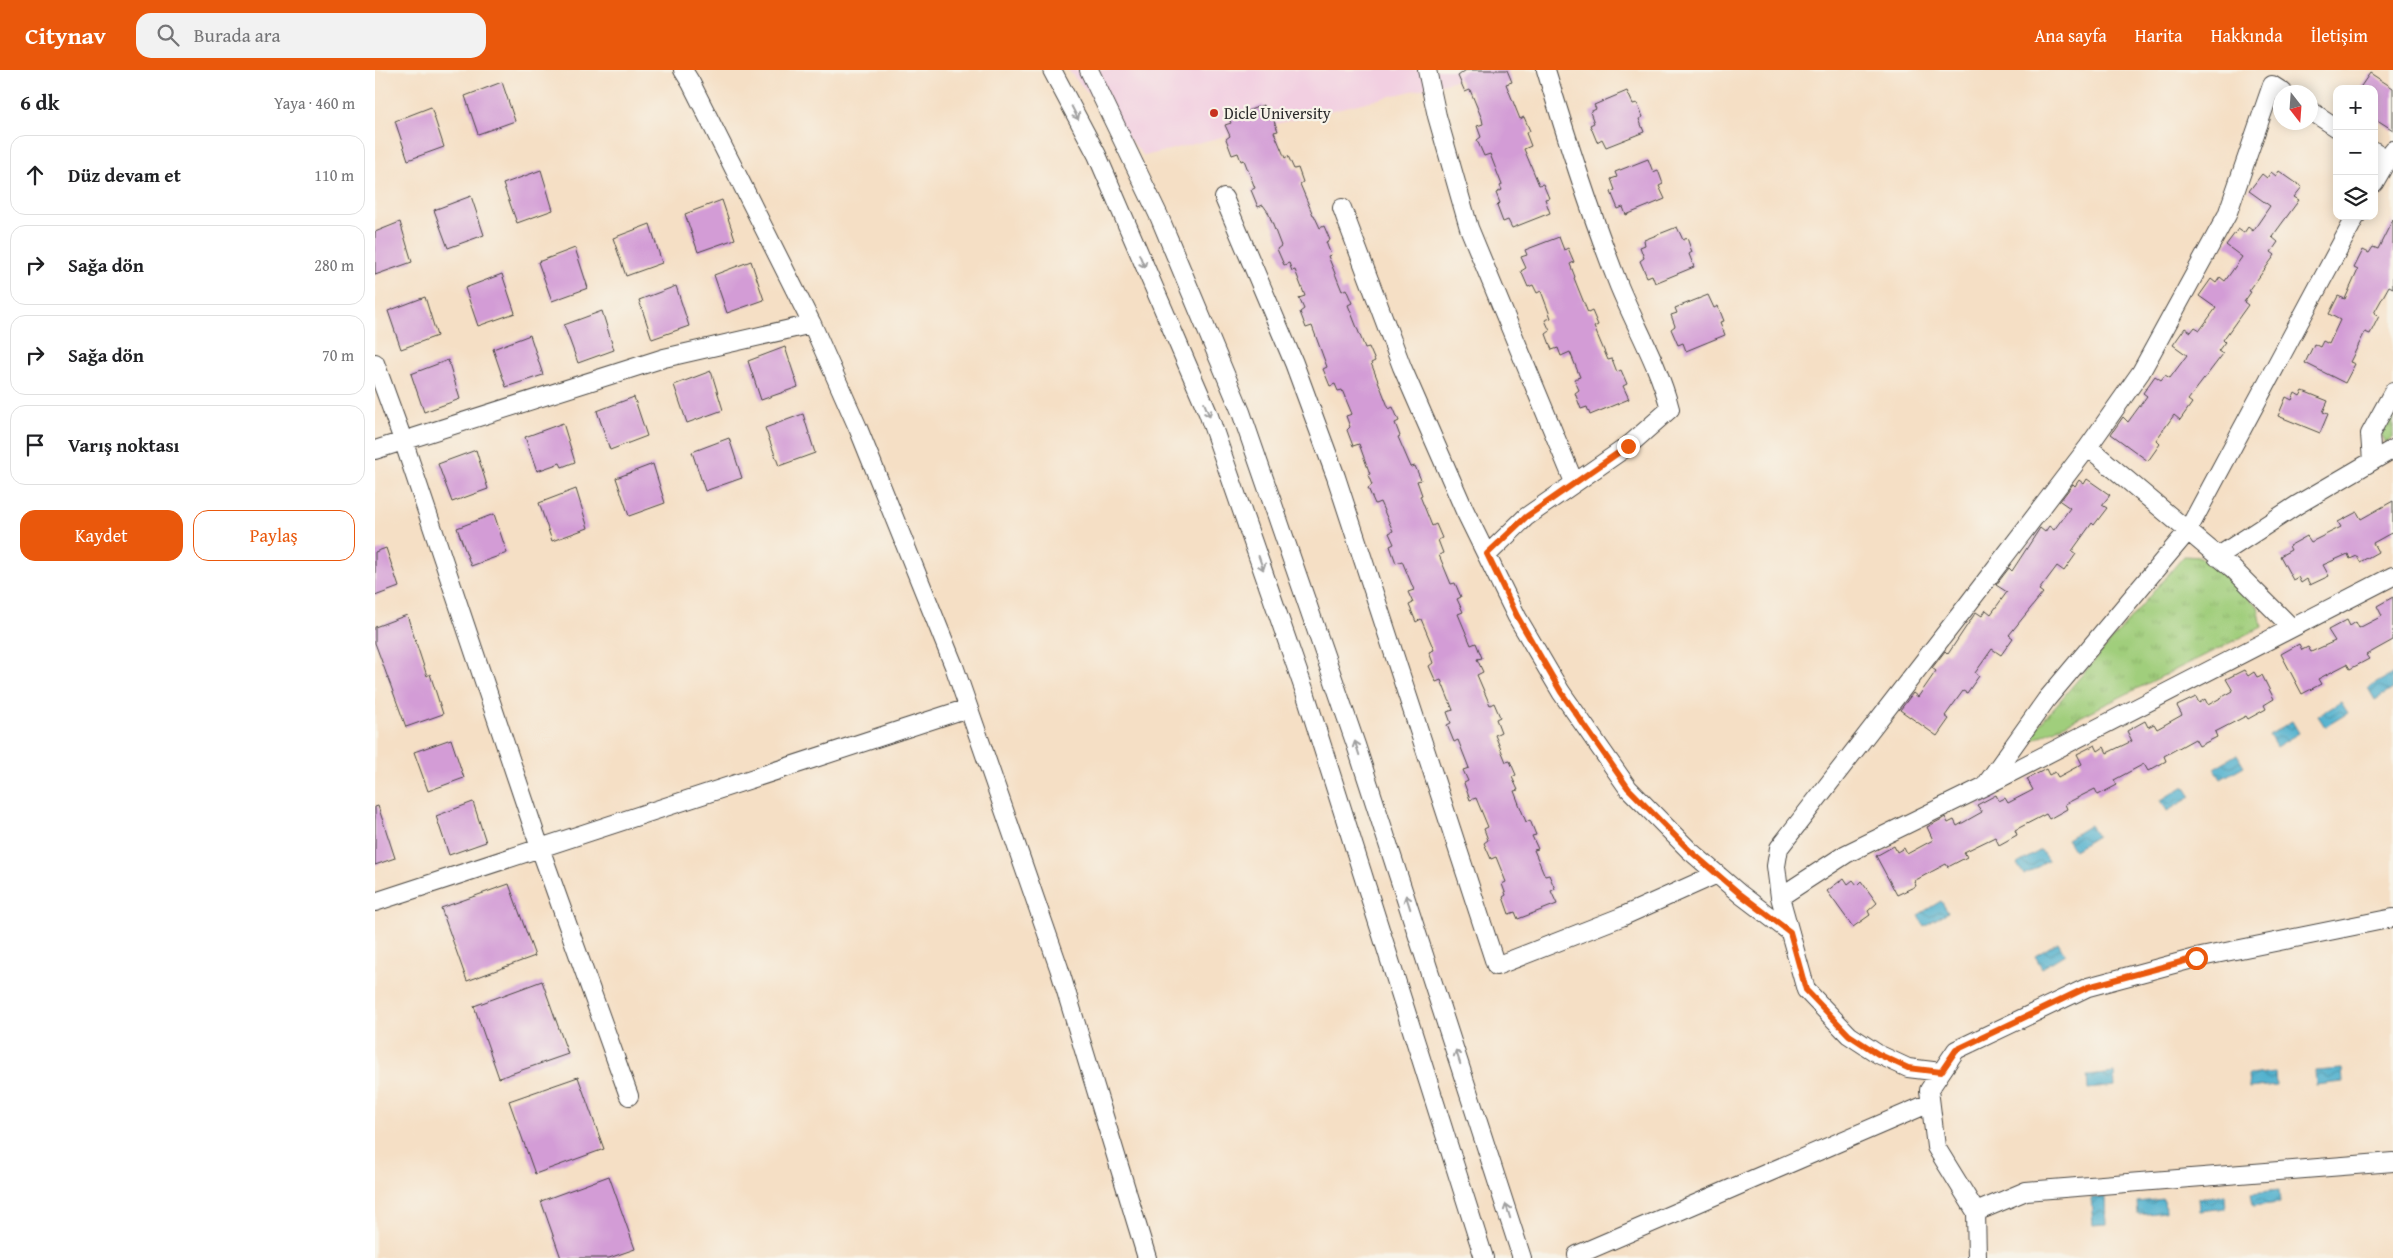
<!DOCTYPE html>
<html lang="tr">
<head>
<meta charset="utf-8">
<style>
	body { margin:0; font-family:"Gentium Book Plus",serif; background:#f2f2f2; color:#202124 }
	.controls { position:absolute; right:15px; top:15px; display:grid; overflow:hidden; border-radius:10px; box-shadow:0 2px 12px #0003 }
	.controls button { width:45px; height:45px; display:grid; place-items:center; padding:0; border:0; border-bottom:1px solid #e0e0e0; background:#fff; color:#202124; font:25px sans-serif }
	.compass { position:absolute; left:1898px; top:15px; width:45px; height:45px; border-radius:50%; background:#fff; box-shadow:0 2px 12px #0003; rotate:163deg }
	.stop { position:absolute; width:15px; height:15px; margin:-11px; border:4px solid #ea580c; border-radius:50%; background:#fff }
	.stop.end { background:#ea580c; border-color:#fff; box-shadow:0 1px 5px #0008 }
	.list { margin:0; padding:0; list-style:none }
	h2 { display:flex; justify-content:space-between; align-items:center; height:65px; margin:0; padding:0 20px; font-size:21px }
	h2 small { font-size:16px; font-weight:400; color:#757577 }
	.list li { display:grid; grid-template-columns:32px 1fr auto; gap:15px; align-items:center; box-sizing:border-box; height:80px; margin:0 10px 10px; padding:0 10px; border:1px solid #e0e0e0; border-radius:15px }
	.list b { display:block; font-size:19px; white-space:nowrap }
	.list em { font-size:16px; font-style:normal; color:#757577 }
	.actions { display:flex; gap:10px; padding:15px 20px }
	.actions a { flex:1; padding:11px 0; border:1px solid #ea580c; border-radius:15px; text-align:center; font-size:18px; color:#ea580c }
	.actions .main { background:#ea580c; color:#fff }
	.icon { flex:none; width:28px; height:28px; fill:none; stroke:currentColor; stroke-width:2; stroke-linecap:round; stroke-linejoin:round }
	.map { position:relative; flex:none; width:2018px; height:1188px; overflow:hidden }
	header { display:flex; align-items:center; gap:30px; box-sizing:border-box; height:70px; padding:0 25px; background:#ea580c; color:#fff }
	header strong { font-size:24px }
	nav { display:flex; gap:28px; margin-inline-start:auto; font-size:18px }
	.search { width:350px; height:45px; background:#f2f2f2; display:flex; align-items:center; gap:12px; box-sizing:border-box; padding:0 18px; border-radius:15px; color:#757577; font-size:19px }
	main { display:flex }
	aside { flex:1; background:#fff }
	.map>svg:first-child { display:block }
</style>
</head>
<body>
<header>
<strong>Citynav</strong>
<div class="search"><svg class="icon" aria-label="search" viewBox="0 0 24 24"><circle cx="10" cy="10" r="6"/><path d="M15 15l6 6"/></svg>Burada ara</div>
<nav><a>Ana sayfa</a><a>Harita</a><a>Hakkında</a><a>İletişim</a></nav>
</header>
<main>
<aside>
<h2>6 dk<small>Yaya · 460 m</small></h2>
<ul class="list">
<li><svg class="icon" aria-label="ahead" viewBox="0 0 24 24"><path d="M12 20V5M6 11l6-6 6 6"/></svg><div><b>Düz devam et</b></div><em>110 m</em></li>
<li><svg class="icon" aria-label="right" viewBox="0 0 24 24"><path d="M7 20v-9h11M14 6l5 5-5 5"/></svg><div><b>Sağa dön</b></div><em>280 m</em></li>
<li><svg class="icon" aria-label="right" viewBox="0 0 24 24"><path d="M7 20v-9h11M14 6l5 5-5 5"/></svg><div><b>Sağa dön</b></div><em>70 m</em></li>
<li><svg class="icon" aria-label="arrive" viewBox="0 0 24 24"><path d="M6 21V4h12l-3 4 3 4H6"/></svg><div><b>Varış noktası</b></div></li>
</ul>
<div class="actions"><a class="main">Kaydet</a><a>Paylaş</a></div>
</aside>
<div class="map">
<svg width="2018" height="1188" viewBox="0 0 2018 1188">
	<defs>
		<pattern id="grass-tufts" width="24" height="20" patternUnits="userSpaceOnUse" patternTransform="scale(1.25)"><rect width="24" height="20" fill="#a0ce7b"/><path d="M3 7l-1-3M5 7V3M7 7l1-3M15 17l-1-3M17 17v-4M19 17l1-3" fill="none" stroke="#8ab16a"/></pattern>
		<pattern id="water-waves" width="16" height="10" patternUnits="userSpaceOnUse" patternTransform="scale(1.25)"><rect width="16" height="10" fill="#4fb0ce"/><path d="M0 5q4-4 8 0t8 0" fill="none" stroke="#428fa7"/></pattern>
	</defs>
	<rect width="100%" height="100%" fill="#f7f3e8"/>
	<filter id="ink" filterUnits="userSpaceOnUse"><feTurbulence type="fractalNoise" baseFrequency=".02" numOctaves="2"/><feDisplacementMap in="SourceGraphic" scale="10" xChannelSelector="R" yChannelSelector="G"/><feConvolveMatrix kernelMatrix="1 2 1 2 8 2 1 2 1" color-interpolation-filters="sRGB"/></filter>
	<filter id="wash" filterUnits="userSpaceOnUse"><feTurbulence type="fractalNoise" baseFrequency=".0096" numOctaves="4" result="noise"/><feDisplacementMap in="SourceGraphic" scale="20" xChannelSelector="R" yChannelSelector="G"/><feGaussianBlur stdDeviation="1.12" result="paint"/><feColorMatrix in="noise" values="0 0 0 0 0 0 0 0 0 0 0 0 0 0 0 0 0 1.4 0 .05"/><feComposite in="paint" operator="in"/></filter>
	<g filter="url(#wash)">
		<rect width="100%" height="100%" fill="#f5dfc5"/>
		<path fill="#f2cfe1" d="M693,0H1123L769,86Z"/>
		<path fill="url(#grass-tufts)" stroke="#667c53" d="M2018,339V368L2010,373L2005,363Z
			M1809,486L1825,487L1883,536L1887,557L1646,676Z"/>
		<path fill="url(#water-waves)" stroke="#3d6e7c" d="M2017,604L2018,619L2000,630L1993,618Z
			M1966,632L1973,643L1950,657L1943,646Z
			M1917,651L1924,663L1901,677L1894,665Z
			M1862,684L1869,696L1846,709L1839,698Z
			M1809,716L1816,727L1792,741L1786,730Z
			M1715,755L1722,766L1699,780L1692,769Z
			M1666,780L1673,791L1649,805L1642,794Z
			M1566,831L1573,842L1549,856L1543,845Z
			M1683,872L1690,884L1667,898L1660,886Z
			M1967,999L1968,1012L1941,1015L1940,1001Z
			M1900,1002L1901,1015L1874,1018L1873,1005Z
			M1739,1003L1740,1016L1713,1019L1712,1006Z
			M1904,1120L1905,1133L1878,1136L1876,1123Z
			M1850,1125L1851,1138L1824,1141L1823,1128Z
			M1730,1127L1731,1154L1718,1155L1716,1128Z
			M1789,1129L1790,1142L1763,1145L1762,1132Z"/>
		<g id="blocks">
			<path fill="#d39cd6" d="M1091,0H1132L1137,12L1131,14L1145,49L1149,47L1155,61L1151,63L1156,76L1149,79L1164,115L1168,114L1174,128L1170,129L1175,143L1137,158L1133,150L1128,152L1122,136L1125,133L1121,123L1127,120L1125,116L1127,115L1115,84L1109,86L1102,70L1106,67L1102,56L1108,54L1107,49L1095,20L1090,22L1083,6Z
				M1995,3L2018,18V60L1999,48V19H1984Z
				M127,12L140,51L103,64L90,26Z
				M1252,21L1258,34L1262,33L1268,47L1264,49L1269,62L1231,77L1227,69L1222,72L1215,55L1219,53L1215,42L1221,39L1219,35Z
				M888,35L893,48L897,46L903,61L899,62L910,88L913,86L919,99L923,98L928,112L925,114L938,145H939L945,158L949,156L955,170L951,172L956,185L953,186L967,221L971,219L977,233L973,235L990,278L994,277L1000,291L996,293L1014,339L1018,337L1024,351L1020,353L1025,366L1023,367L1036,397L1040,396L1046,410L1042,411L1047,425L1045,426L1057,456L1061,454L1067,468L1063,470L1068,483L1064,485L1076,514L1080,513L1086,527L1082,529L1088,542L1083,544L1096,575L1101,573L1107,588L1102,589L1108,602L1102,605L1115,635L1119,633L1125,647L1121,649L1126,662L1120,665L1131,692L1135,691L1141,705L1137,707L1143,720L1139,721L1151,752L1155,750L1161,765L1157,766L1163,779L1159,780L1170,806L1174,805L1180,819L1176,821L1182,834L1143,849L1140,842L1134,844L1128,827L1131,825L1127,814L1131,812L1121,787L1116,789L1109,773L1113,770L1109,759L1113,757L1101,728L1095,730L1089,713L1093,711L1088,700L1094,698L1083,670L1079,672L1072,655L1076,653L1072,642L1078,640L1066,610L1061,612L1054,596L1058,593L1054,582L1059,580L1046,549L1041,552L1034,535L1038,533L1033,522L1039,520L1027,491L1021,493L1015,476L1019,474L1014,463L1018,461L1005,432L1000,434L993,418L997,415L993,405L995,404L984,374L978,376L972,360L975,357L971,346L977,344L967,320L963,321L960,314L955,316L948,299L952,297L937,256L931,258L925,242L929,239L924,228L930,226L920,200L917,201L914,193L909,195L902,179L906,176L893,142L888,135L883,137L876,120L880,118L869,90L866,91L863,83L857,85L851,69L855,66L850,55L856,53L854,48Z
				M56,37L69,77L33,90L20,51Z
				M1273,89L1278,102L1283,100L1288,114L1284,116L1290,129L1251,145L1248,137L1243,139L1236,122L1240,120L1236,109L1242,107L1240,102Z
				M166,100L178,140L142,153L128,114Z
				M1904,101L1927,117L1919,127L1924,130L1897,167L1903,172L1896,182L1900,185L1874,221L1876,222L1869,232L1873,235L1848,270L1850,272L1843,281L1848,284L1813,330L1817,333L1805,350L1799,345L1781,370L1785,374L1773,391L1736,364L1748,347L1753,352L1772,326L1768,323L1780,306L1786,310L1790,305L1795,308L1812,285L1798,275L1810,258L1816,262L1820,257L1825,260L1841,238L1824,226L1836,209L1841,213L1845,207L1850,211L1867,187L1851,175L1863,159L1869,163L1873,157L1878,161L1895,136L1874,121L1887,104L1892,108L1896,102L1901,106Z
				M96,126L109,165L73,178L59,140Z
				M347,130L360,169L323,182L310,144Z
				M2018,149V218L2014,216L1999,243L2004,246L1995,264L1990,262L1975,292L1980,294L1970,313L1930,293L1939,274L1945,277L1948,271L1954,274L1965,250L1954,244L1963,226L1970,229L1983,200L1979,198L1988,180L1994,183L1998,177L2003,179Z
				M25,152L37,192L0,205V162Z
				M275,154L287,193L251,206L238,168Z
				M1302,157L1308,170L1312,168L1317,182L1314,184L1319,197L1280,213L1277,205L1272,207L1265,191L1269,188L1265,177L1270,175L1269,170Z
				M1184,167L1189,180L1193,178L1199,192L1195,194L1200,207L1199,208L1213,243L1217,241L1223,255L1219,257L1233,290L1237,289L1242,302L1246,300L1252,314L1248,316L1254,329L1215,345L1212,337L1206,339L1200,323L1204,320L1199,309L1205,307L1195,282L1186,286L1183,278L1177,280L1171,264L1175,261L1170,250L1176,248L1166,221L1162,223L1158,215L1153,217L1146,201L1151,198L1146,187L1152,185L1150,180Z
				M200,178L213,218L177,231L163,192Z
				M376,191L389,230L352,243L339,205Z
				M127,204L140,243L103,256L90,218Z
				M301,216L314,256L277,269L264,230Z
				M1333,225L1339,238L1343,236L1349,251L1345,252L1350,265L1311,281L1308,273L1303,275L1296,259L1300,256L1296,245L1302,243L1300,238Z
				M50,227L62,266L26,279L13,241Z
				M227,241L239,280L203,293L189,255Z
				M155,265L168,305L131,317L118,279Z
				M410,277L423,317L386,330L373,291Z
				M73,290L85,329L49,342L36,304Z
				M336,301L348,340L312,353L299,315Z
				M1928,321L1953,331L1948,342L1953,344L1945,363L1903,346L1911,327L1917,330L1920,323L1925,326Z
				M259,327L272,366L235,380L222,341Z
				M428,344L440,383L404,396L390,358Z
				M188,353L200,392L187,397L185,393L162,401L150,367Z
				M354,368L367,408L330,421L317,382Z
				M101,380L113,419L77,432L63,394Z
				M278,394L290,433L254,446L241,408Z
				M1712,409L1735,425L1727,435L1732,438L1719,455L1717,453L1697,481L1701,484L1689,501L1682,496L1664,520L1668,523L1634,565L1638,568L1626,585L1617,579L1600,603L1604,606L1592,623L1588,621L1570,646L1574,649L1562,666L1525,640L1538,623L1543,627L1561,601L1557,598L1570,581L1573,584L1601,542L1607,546L1611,540L1616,544L1632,522L1621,515L1634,498L1637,501L1665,458L1670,462L1674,456L1679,460L1695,438L1685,431L1698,414L1700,416L1704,410L1709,414Z
				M201,419L213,458L177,471L164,433Z
				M2018,431V462L1998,473L2003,482L1985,492L1982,486L1975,489L1973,484L1948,495L1954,506L1935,515L1932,509L1926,513L1923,507L1918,510L1905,486L1916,480L1914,476L1932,466L1936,472L1966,457L1963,452L1982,442L1986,449Z
				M119,444L132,483L96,496L82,458Z
				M11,478L24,517L0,526V482Z
				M2018,527V570L1991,585L1994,589L1975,599L1972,594L1943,609L1946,614L1927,624L1906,584L1924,574L1927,580L1933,577L1936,582L1960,571L1953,560L1972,550L1975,556L1981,552L1984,558L2007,546L2002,536Z
				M32,545L52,606L55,604L68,644L31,657L0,573V557Z
				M1869,600L1873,606L1879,602L1882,607L1887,605L1899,629L1889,635L1891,639L1873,649L1871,646L1840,662L1842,667L1824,676L1820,669L1789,686L1791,691L1773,701L1769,694L1739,710L1742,715L1723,725L1720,719L1690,734L1692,739L1674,749L1671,744L1640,760L1642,765L1624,775L1620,767L1589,782L1592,787L1573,797L1571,794L1539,811L1541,816L1522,825L1501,786L1519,776L1522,782L1529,778L1532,784L1558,770L1552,757L1567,749L1570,747L1573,753L1579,750L1582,756L1607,742L1602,735L1621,725L1624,731L1630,728L1633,733L1658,720L1652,709L1671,699L1674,705L1680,702L1683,707L1707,694L1702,684L1720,675L1723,681L1729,677L1732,683L1757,671L1752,661L1770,651L1773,657L1779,654L1782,659L1807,645L1802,636L1821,627L1824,633L1830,629L1833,635L1858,621L1851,609Z
				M76,669L89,708L53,721L39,682Z
				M98,732L111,772L74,785L61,746Z
				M3,736L20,788L0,795V737Z
				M1469,808L1473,814L1478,810L1482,815L1486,811L1502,833L1493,841L1495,845L1478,857L1452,821Z
				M134,814L160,886L92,911L66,838Z
				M167,911L193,984L124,1008L99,936Z
				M203,1007L229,1079L160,1104L134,1031Z
				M234,1106L260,1179L234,1188H186L166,1131Z"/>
		</g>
	</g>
	<g filter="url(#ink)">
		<use href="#blocks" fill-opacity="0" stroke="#494642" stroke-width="1"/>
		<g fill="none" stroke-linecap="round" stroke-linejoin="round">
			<defs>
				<path id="minor" d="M308,0L316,13L437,254L483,358L579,596L684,898L772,1188
					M677,0L722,85L833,343L930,622L1109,1188
					M714,0L784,146L866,342L981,675L1147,1188
					M1052,0L1062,46L1094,158L1199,412
					M1936,41L1962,58
					M1999,81L2012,89
					M1999,113L2018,80
					M849,128L919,293L961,407L1121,896L1246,847L1342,804
					M967,138L1027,297L1089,439L1142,547L1186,622L1253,718L1314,780L1365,824L1415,862
					M0,293L28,370L165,778L254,1026
					M1713,377L1857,498L1916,557
					M0,380L289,288L437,254
					M1997,391L1995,364L2018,322
					M1112,485L1151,447L1253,376L1295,339C1284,296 1261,257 1244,216C1216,145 1193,73 1171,0
					M1842,487L1922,435L2018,379
					M1612,713L1671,630L1812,462L1981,146
					M1405,827L1471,784L1610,716L2018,506
					M0,832L593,638
					M1566,1002L1533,998L1503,984L1474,965L1431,920L1405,827L1401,796L1404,778L1590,538L1713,377L1766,302L1852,145L1897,15L1908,22
					M1601,1142L1651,1121L2018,1092
					M1202,1185L1555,1033
					M1602,1188L1601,1142L1561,1077L1554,1020L1581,980L1713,917L1821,888L2018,848"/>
			</defs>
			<use href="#minor" stroke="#494642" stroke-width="20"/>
			<use href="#minor" stroke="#fff" stroke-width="18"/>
		</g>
		<defs><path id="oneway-shaft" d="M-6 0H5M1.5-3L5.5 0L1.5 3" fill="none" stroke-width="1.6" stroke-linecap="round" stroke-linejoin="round" transform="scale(1.25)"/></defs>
		<g stroke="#a0a0a0">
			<use href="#oneway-shaft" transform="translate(700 43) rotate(63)"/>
			<use href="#oneway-shaft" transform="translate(767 191) rotate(67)"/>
			<use href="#oneway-shaft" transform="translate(832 340) rotate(68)"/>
			<use href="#oneway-shaft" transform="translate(886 493) rotate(71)"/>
			<use href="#oneway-shaft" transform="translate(982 678) rotate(-108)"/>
			<use href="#oneway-shaft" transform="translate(1033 832) rotate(-108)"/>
			<use href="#oneway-shaft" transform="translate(1083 987) rotate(-108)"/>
			<use href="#oneway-shaft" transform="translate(1133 1141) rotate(-107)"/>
		</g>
	</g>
	<g fill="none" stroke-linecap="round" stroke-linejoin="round" filter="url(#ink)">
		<path stroke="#ea580c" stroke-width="6" d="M1253,376L1151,447L1112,484L1142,546L1186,622L1253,718L1314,780L1365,824L1415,862L1431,920L1474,965L1503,984L1533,998L1566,1002L1581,980L1713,917L1821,888"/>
	</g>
	<circle fill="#c8321e" stroke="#f7f3e8" stroke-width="2" cx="839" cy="43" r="5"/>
	<g text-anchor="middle" stroke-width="4.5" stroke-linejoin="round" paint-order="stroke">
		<g font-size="16" fill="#2b2b2b" stroke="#f7f3e8" text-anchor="start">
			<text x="849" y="49">Dicle University</text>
		</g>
	</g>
</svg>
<div class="controls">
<button>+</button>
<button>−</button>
<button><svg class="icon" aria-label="layers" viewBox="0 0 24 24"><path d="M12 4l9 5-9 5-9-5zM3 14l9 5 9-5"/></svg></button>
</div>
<svg class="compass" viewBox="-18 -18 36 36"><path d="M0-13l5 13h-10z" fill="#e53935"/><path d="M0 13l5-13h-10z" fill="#757577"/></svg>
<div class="stop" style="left:1821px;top:888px"></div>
<div class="stop end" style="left:1253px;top:376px"></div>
</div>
</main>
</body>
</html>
